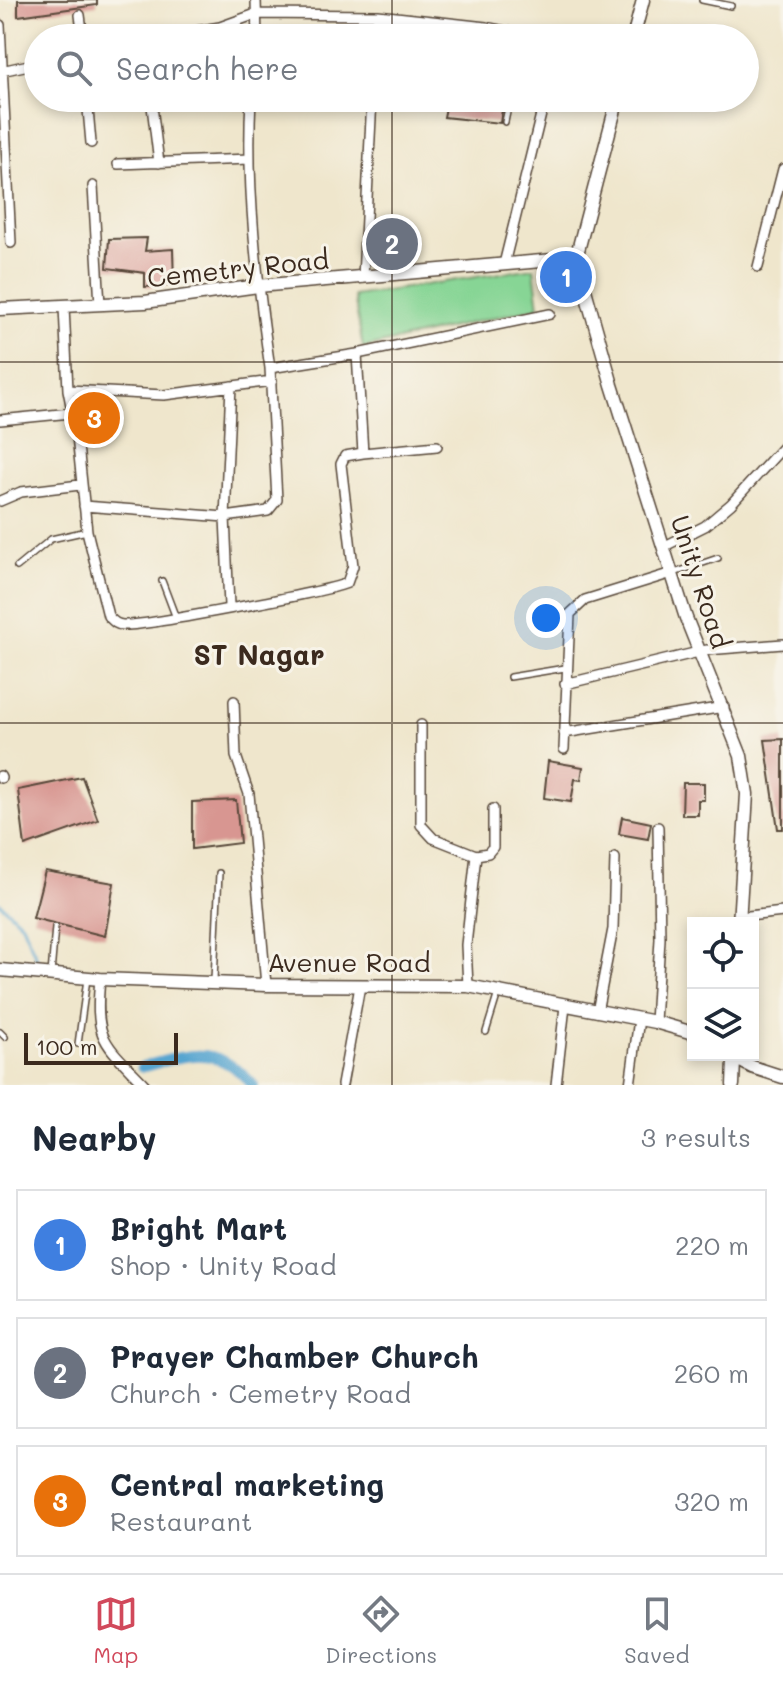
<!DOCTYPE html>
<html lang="en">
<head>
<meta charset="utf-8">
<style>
	body { margin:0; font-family:Mali,sans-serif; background:#f2f2f3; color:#1f2937 }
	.controls { position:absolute; right:24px; bottom:24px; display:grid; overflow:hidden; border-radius:0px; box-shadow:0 4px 12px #0003 }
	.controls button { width:72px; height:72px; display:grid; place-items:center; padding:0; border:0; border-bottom:2px solid #e0e1e3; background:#fff; color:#1f2937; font:40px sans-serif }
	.scale { position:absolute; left:24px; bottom:20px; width:154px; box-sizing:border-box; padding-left:8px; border:4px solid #3b2a1e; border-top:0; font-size:22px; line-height:28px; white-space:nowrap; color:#3b2a1e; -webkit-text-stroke:6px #f7f3e8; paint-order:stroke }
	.you { position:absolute; left:546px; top:618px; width:28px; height:28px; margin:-20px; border:6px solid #fff; border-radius:50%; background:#1a73e8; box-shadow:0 0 0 12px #1a73e833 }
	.badge { display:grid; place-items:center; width:52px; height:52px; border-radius:50%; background:#d1495b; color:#fff; font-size:26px; font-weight:700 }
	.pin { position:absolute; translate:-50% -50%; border:4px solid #fff; box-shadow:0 2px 8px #0006 }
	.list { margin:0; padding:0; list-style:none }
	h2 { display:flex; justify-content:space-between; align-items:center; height:104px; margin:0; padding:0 32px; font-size:34px }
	h2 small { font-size:26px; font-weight:400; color:#747a83 }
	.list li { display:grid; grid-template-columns:52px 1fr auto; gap:24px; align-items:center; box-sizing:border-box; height:112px; margin:0 16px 16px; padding:0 16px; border:2px solid #e0e1e3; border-radius:0px }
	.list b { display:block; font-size:30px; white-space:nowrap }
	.list p { margin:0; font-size:26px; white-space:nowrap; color:#747a83 }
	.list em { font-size:26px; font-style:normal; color:#747a83 }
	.icon { flex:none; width:44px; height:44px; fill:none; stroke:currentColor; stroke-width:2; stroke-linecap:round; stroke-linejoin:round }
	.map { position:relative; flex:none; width:783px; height:1085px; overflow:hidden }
	.search { position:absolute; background:#fff; box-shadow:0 4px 12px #0003; left:24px; right:24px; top:24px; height:88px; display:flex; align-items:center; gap:20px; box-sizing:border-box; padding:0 28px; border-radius:44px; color:#747a83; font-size:30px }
	.sheet { height:488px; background:#fff }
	nav { display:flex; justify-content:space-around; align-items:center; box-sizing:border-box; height:112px; border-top:2px solid #e0e1e3; background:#fff; font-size:22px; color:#747a83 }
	nav a { display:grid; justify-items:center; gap:4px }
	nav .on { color:#d1495b }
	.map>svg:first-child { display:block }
</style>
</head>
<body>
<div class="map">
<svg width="783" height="1085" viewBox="0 0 783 1085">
	<rect width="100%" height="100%" fill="#f7f3e8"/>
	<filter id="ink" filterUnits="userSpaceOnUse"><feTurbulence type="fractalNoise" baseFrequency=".0125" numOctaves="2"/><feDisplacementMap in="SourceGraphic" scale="16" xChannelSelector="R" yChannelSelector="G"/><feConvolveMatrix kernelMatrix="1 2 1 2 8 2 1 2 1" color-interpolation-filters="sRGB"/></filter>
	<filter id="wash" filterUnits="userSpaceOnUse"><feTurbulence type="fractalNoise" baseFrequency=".006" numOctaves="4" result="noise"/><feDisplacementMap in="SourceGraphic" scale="32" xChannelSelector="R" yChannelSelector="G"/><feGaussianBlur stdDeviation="1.8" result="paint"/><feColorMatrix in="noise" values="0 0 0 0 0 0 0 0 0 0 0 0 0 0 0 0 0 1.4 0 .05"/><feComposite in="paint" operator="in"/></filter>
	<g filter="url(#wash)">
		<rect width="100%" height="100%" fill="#efe6cc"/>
		<path fill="#87d595" stroke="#61805a" stroke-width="2" d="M534,268L539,307L363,348L354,296Z"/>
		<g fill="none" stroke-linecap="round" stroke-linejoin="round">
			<path stroke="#56a5d0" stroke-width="3" d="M0,903L22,924L37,959"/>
			<path stroke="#56a5d0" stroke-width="11" d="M142,1067C191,1054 216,1043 253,1085"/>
		</g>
		<g id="blocks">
			<path fill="#d89691" d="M18,0H97V5L18,16Z
				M448,98H504L500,123L444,117Z
				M147,238L145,251L173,249L174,285L145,287V273L107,268L109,239Z
				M783,739V829H778L765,740Z
				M548,761L583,767L581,780L575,779L571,802L544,798Z
				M82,777L98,820L25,846L18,790Z
				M683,783H704V800H698V815H682Z
				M236,800L240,843L192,849V802Z
				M622,817L651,823L648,839L619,834Z
				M45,871L114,883L105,936L33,918Z"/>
		</g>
	</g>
	<g filter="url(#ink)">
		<use href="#blocks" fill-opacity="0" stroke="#564638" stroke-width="2"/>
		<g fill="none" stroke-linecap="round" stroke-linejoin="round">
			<defs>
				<path id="service" d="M702,0L731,6
					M505,122L510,98
					M17,567L51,539L87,531
					M674,573L718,558
					M162,581L176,618
					M510,677L565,668
					M51,974L55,927
					M214,980L219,873
					M0,1032L5,1037
					M486,1032L498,993
					M78,1044L87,979"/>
				<path id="minor" d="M256,0L257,38
					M80,15L83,38
					M0,25L11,243
					M156,38L220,27L256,14L378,15L486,27L538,38
					M376,38L378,15
					M1,71L38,63
					M87,98L91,143
					M151,98L159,163
					M251,98C246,188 257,279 270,368L357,354L363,453L437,446
					M118,164L250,159
					M93,186L100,305
					M504,264L545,98
					M758,267L783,169
					M363,278L372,98
					M64,307L68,390L77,436L87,531L108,616C113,621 116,625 123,625C142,627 334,590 347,583L353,566L341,464L345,456L363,453
					M357,354L550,314
					M68,390L164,395L272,381
					M0,420L71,413
					M0,501L21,492L80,485
					M84,506L225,517L231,386
					M665,546L705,526L731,504L783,447
					M229,606L225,517L268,511L277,500L270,368
					M565,684L707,650L783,644
					M234,701L236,756L249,794L266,985
					M421,725V825L433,838L476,855
					M564,733L724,707
					M564,749L570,614L585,600L672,573
					M0,776L1,778
					M740,917L783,912
					M100,979C94,1041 104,1042 145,1085
					M468,986L466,945L476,855L488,853L493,847V809
					M597,1012L613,929L615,858
					M655,1022L660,939L658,827
					M342,1085L360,986
					M556,1085L565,1006
					M630,1085L639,1019"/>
				<path id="tertiary" d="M633,38L643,0
					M618,98L576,258L612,385L686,618L741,756L747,794L739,923
					M0,309L145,302L258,286L576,258
					M0,970L100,979L266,985L468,986L655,1022L693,1033
					M729,1055L752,1067L783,1077
					M733,1085L734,1060"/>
			</defs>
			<use href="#service" stroke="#564638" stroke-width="8"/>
			<use href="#minor" stroke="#564638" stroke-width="12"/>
			<use href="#tertiary" stroke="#564638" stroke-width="15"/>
			<use href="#service" stroke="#fff" stroke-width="5"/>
			<use href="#minor" stroke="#fff" stroke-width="9"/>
			<use href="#tertiary" stroke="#fff" stroke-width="12"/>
		</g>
	</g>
	<path fill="none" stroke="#3b2a1e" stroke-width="2" stroke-opacity="0.55" d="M392,0V38M392,98V1085M0,362H783M0,723H783"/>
	<g text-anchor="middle" stroke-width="6" stroke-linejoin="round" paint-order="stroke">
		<g font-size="26" fill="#3b2a1e" stroke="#f7f3e8">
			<text transform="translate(238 269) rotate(-6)" y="9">Cemetry Road</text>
			<text transform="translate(700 582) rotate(72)" y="9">Unity Road</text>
			<text x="349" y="972">Avenue Road</text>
		</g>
		<g font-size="28" font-weight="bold" fill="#3b2a1e" stroke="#f7f3e8">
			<text x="259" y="665">ST Nagar</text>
		</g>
	</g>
</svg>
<div class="controls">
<button><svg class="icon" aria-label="locate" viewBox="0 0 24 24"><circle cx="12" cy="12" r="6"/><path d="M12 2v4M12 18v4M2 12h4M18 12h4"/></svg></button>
<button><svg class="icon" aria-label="layers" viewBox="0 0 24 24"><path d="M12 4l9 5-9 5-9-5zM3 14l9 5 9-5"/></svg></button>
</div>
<div class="scale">100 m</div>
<div class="you"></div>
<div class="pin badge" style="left:566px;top:277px;background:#3f7fe0">1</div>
<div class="pin badge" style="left:392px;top:244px;background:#6b7280">2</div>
<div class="pin badge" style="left:94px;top:418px;background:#e8710a">3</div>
<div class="search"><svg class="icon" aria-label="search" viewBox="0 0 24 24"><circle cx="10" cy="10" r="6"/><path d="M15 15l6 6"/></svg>Search here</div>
</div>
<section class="sheet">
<h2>Nearby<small>3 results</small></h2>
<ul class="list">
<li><span class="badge" style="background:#3f7fe0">1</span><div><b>Bright Mart</b><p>Shop · Unity Road</p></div><em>220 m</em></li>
<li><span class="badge" style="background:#6b7280">2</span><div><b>Prayer Chamber Church</b><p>Church · Cemetry Road</p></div><em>260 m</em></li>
<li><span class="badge" style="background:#e8710a">3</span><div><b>Central marketing</b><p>Restaurant</p></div><em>320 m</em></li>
</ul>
</section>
<nav>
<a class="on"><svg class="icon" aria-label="map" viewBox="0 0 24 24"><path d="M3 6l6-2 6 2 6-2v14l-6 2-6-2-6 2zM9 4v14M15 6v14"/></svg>Map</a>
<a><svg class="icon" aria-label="directions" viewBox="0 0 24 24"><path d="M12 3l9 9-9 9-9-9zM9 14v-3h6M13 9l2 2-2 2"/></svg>Directions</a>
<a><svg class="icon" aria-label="saved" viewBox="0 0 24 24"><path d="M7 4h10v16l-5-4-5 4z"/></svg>Saved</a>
</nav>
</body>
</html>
